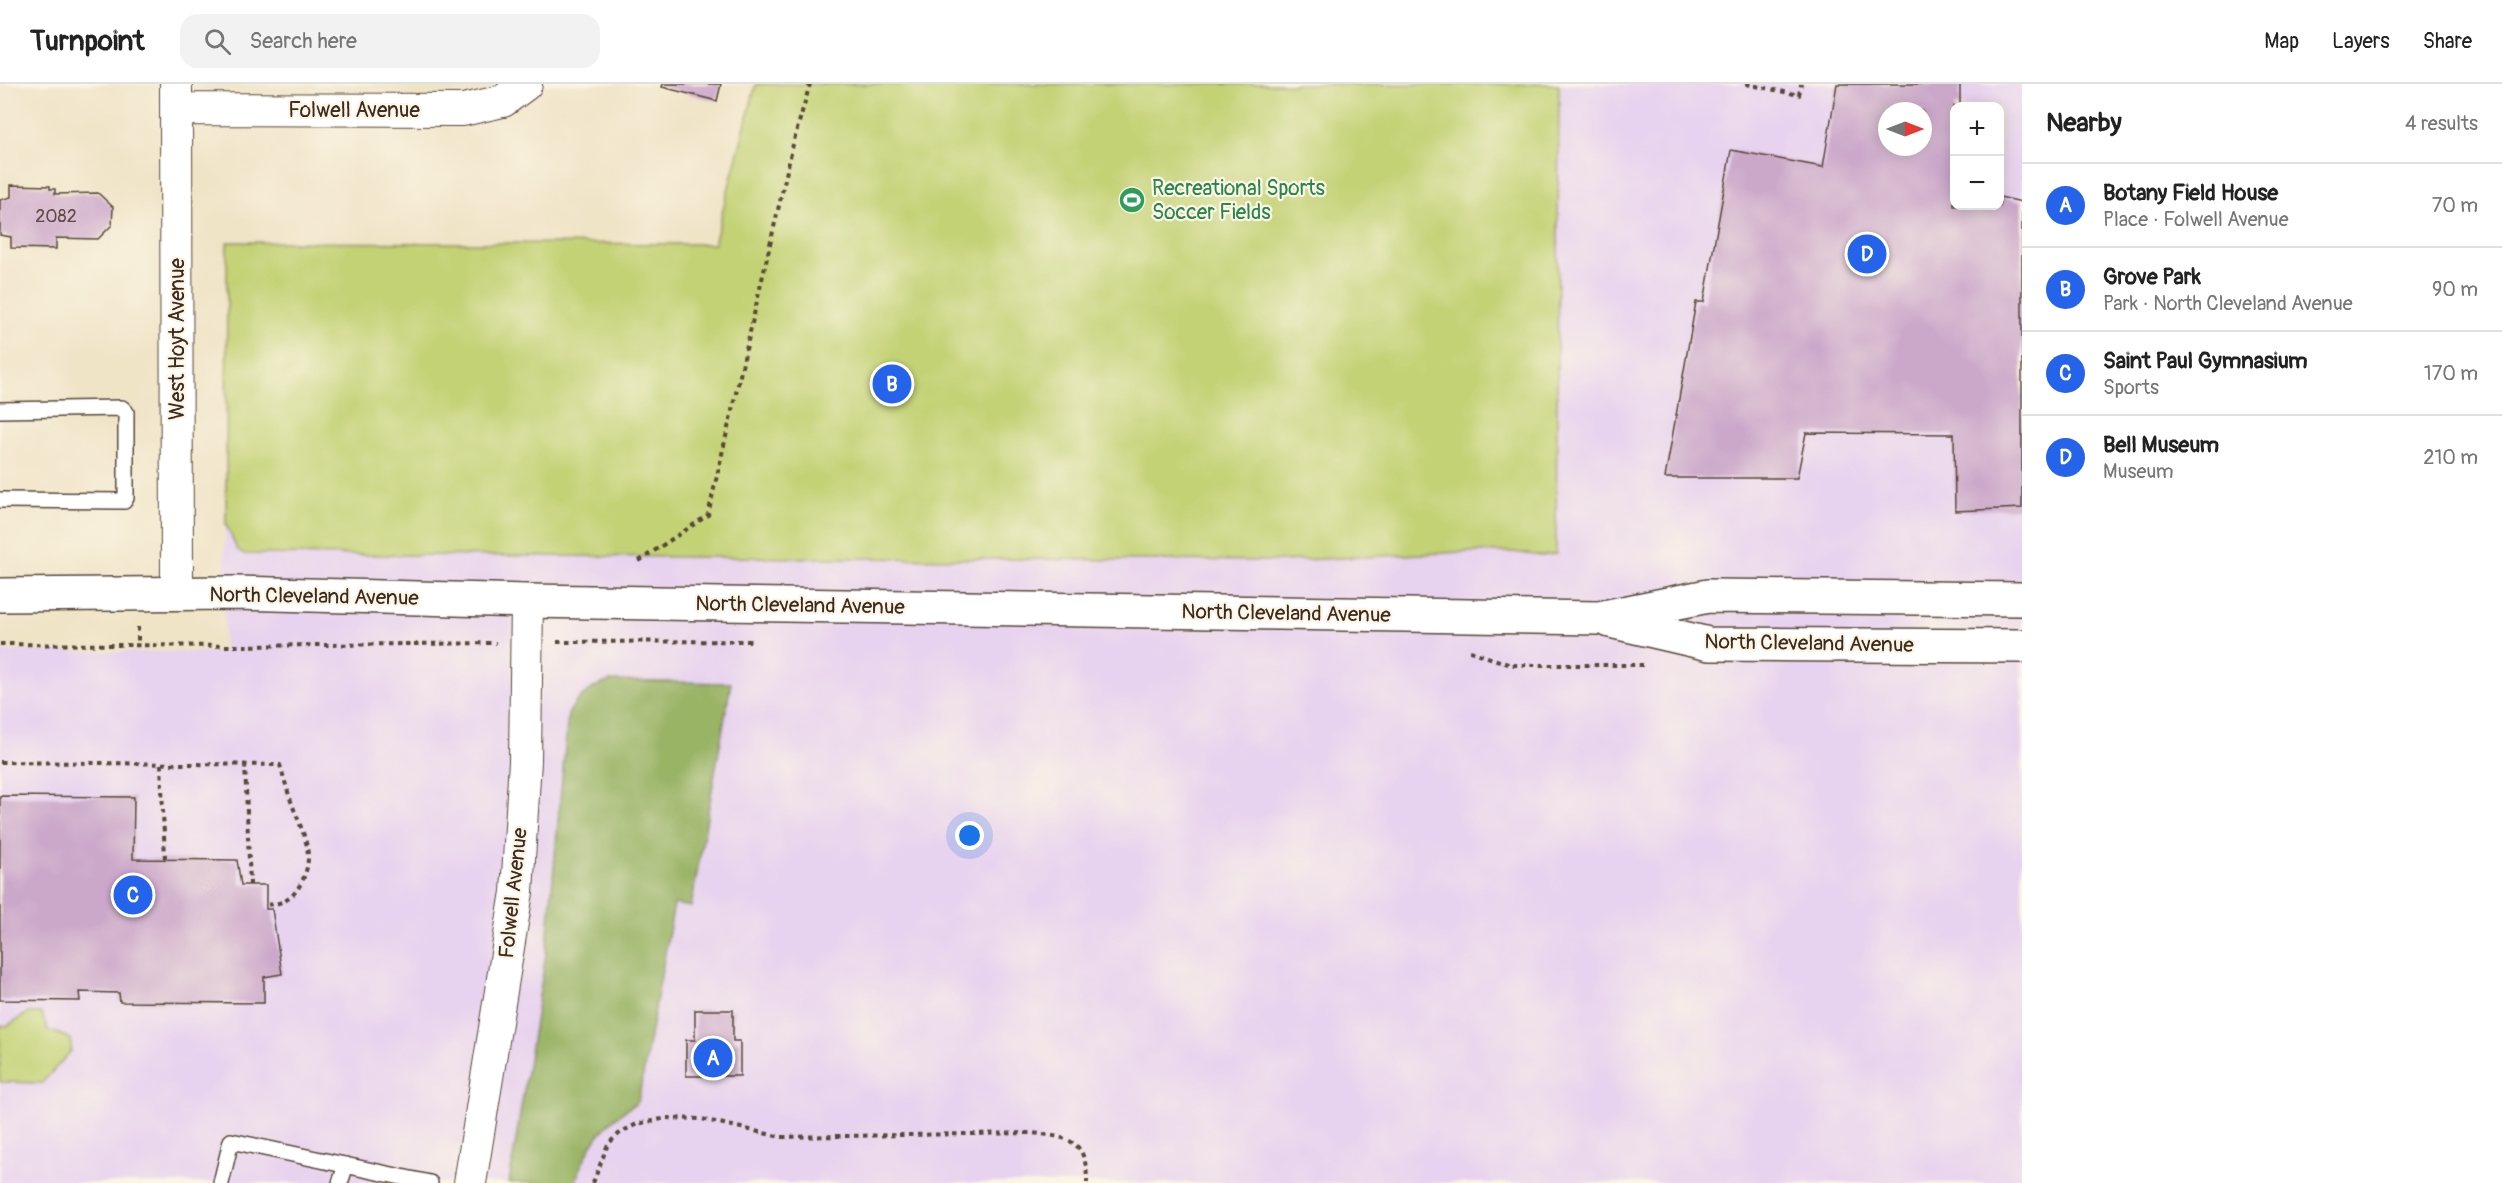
<!DOCTYPE html>
<html lang="en">
<head>
<meta charset="utf-8">
<style>
	body { margin:0; font-family:Pangolin,sans-serif; background:#f2f2f2; color:#222 }
	.controls { position:absolute; right:18px; top:18px; display:grid; overflow:hidden; border-radius:12px; box-shadow:0 3px 15px #0003 }
	.controls button { width:54px; height:54px; display:grid; place-items:center; padding:0; border:0; border-bottom:2px solid #e0e0e0; background:#fff; color:#222; font:30px sans-serif }
	.compass { position:absolute; left:1878px; top:18px; width:54px; height:54px; border-radius:50%; background:#fff; box-shadow:0 3px 15px #0003; rotate:90deg }
	.you { position:absolute; left:970px; top:752px; width:21px; height:21px; margin:-15px; border:4px solid #fff; border-radius:50%; background:#1a73e8; box-shadow:0 0 0 9px #1a73e833 }
	.badge { display:grid; place-items:center; width:39px; height:39px; border-radius:50%; background:#2563eb; color:#fff; font-size:20px; font-weight:700 }
	.pin { position:absolute; translate:-50% -50%; border:3px solid #fff; box-shadow:0 2px 6px #0006 }
	.list { margin:0; padding:0; list-style:none }
	h2 { display:flex; justify-content:space-between; align-items:center; height:78px; margin:0; padding:0 24px; font-size:26px }
	h2 small { font-size:20px; font-weight:400; color:#767676 }
	.list li { display:grid; grid-template-columns:39px 1fr auto; gap:18px; align-items:center; box-sizing:border-box; height:84px; padding:0 24px; border-top:2px solid #e0e0e0 }
	.list b { display:block; font-size:22px; white-space:nowrap }
	.list p { margin:0; font-size:20px; white-space:nowrap; color:#767676 }
	.list em { font-size:20px; font-style:normal; color:#767676 }
	.icon { flex:none; width:33px; height:33px; fill:none; stroke:currentColor; stroke-width:2; stroke-linecap:round; stroke-linejoin:round }
	.map { position:relative; flex:none; width:2022px; height:1099px; overflow:hidden }
	header { display:flex; align-items:center; gap:36px; box-sizing:border-box; height:84px; padding:0 30px; background:#fff; border-bottom:2px solid #e0e0e0 }
	header strong { font-size:28px }
	nav { display:flex; gap:33px; margin-inline-start:auto; font-size:21px }
	.search { width:420px; height:54px; background:#f2f2f2; display:flex; align-items:center; gap:15px; box-sizing:border-box; padding:0 21px; border-radius:18px; color:#767676; font-size:22px }
	main { display:flex }
	aside { flex:1; background:#fff }
	.map>svg:first-child { display:block }
</style>
</head>
<body>
<header>
<strong>Turnpoint</strong>
<div class="search"><svg class="icon" aria-label="search" viewBox="0 0 24 24"><circle cx="10" cy="10" r="6"/><path d="M15 15l6 6"/></svg>Search here</div>
<nav><a>Map</a><a>Layers</a><a>Share</a></nav>
</header>
<main>
<div class="map">
<svg width="2022" height="1099" viewBox="0 0 2022 1099">
	<rect width="100%" height="100%" fill="#fcf5e5"/>
	<filter id="ink" filterUnits="userSpaceOnUse"><feTurbulence type="fractalNoise" baseFrequency=".0167" numOctaves="2"/><feDisplacementMap in="SourceGraphic" scale="12" xChannelSelector="R" yChannelSelector="G"/><feConvolveMatrix kernelMatrix="1 2 1 2 8 2 1 2 1" color-interpolation-filters="sRGB"/></filter>
	<filter id="wash" filterUnits="userSpaceOnUse"><feTurbulence type="fractalNoise" baseFrequency=".008" numOctaves="4" result="noise"/><feDisplacementMap in="SourceGraphic" scale="24" xChannelSelector="R" yChannelSelector="G"/><feGaussianBlur stdDeviation="1.35" result="paint"/><feColorMatrix in="noise" values="0 0 0 0 0 0 0 0 0 0 0 0 0 0 0 0 0 1.4 0 .05"/><feComposite in="paint" operator="in"/></filter>
	<g filter="url(#wash)">
		<rect width="100%" height="100%" fill="#f0e4c7"/>
		<path fill="#e7d2ef" fill-rule="evenodd" d="M756,0H2022V1099H0V567L224,568L227,158L714,160ZM1954,22H2000V122H1954ZM1887,27H1923V63H1887Z"/>
		<path fill="#c3d274" stroke="#7f7e49" stroke-width="1.5" d="M756,0H1559L1556,470L1541,472L1514,468H1462L1282,477L244,470L237,465L226,440L227,158L714,160Z
			M28,929H41L48,946L71,955V967L42,999L0,998V942H7Z"/>
		<path fill="#9ab466" stroke="#6a6f42" stroke-width="1.5" d="M610,597L731,599L691,823L674,820L638,1018C602,1039 588,1061 575,1099H509L546,869L568,630C579,611 590,604 610,597Z"/>
		<g id="blocks">
			<path fill="#cba7ca" fill-rule="evenodd" d="M663,0H721L717,17L662,3Z
				M1837,0H1960V22H1954V122H2000V113L2022,118V424L1955,427L1954,350L1806,349L1797,394H1665L1696,218H1704L1731,66L1823,83ZM1887,27H1923V63H1887Z
				M11,101L50,102V105H55V110L98,109L113,123L112,141L98,155L56,154V165L11,164V153L0,151V116L11,113Z
				M0,712L134,713L133,775L237,776L241,801H266V825H272L282,890L264,893V919L120,918L119,909L79,908L80,917L0,916Z
				M695,926H733V957H740V992H686V956H695Z"/>
		</g>
	</g>
	<g filter="url(#ink)">
		<use href="#blocks" fill-opacity="0" stroke="#564637" stroke-width="1.5"/>
		<g fill="none" stroke-linecap="round" stroke-linejoin="round">
			<defs>
				<path id="service" d="M0,326L122,324L126,328V414L124,417L0,416
					M221,1099L231,1057L430,1099
					M340,1099L346,1081"/>
				<path id="minor" d="M176,0L177,510
					M176,25L463,26L503,17L526,0
					M470,1099L517,808L525,677L527,517"/>
				<path id="secondary" d="M0,511L235,509L527,517L1599,534L1708,512L2022,515
					M1610,537L1709,560L2022,562"/>
			</defs>
			<use href="#service" stroke="#564637" stroke-width="18"/>
			<use href="#minor" stroke="#564637" stroke-width="34"/>
			<use href="#secondary" stroke="#564637" stroke-width="36"/>
			<path stroke="#564637" stroke-width="4" stroke-dasharray="4.5 4.5" stroke-linecap="butt" d="M1746,0L1799,11L1801,0
				M639,477L708,431L794,56L810,0
				M138,543V561
				M557,558L751,557
				M0,560L237,562L496,559
				M1470,567L1511,581H1643
				M0,678L280,681C285,697 289,714 296,730C306,756 315,775 300,801C292,815 283,820 266,821
				M161,680L165,775
				M245,680L250,801
				M593,1099L608,1060L621,1048L637,1040L667,1034L702,1035L781,1053L1031,1049C1070,1053 1087,1056 1087,1099"/>
			<use href="#service" stroke="#fff" stroke-width="15"/>
			<use href="#minor" stroke="#fff" stroke-width="32"/>
			<use href="#secondary" stroke="#fff" stroke-width="33"/>
		</g>
	</g>
	<defs>
		<symbol id="stadium-disc" viewBox="-11 -11 22 22"><circle r="9.5" fill="#2e9e5b" stroke="#fcf5e5"/><path d="M0-5a6.5 5 0 1 0 0 10a6.5 5 0 1 0 0-10ZM-3.5-1.8h7v3.6h-7Z" fill="#fff"/></symbol>
	</defs>
	<g fill-rule="evenodd">
		<use href="#stadium-disc" x="1117" y="101" width="30" height="30"/>
	</g>
	<g text-anchor="middle" stroke-width="4.5" stroke-linejoin="round" paint-order="stroke">
		<g font-size="18" fill="#5f4949">
			<text x="56" y="138">2082</text>
		</g>
		<g font-size="21" fill="#3b2a1e" stroke="#fcf5e5">
			<text x="354" y="33">Folwell Avenue</text>
			<text transform="translate(177 255) rotate(-90)" y="7">West Hoyt Avenue</text>
			<text transform="translate(314 512) rotate(1)" y="7">North Cleveland Avenue</text>
			<text transform="translate(800 521) rotate(1)" y="7">North Cleveland Avenue</text>
			<text transform="translate(1286 529) rotate(1)" y="7">North Cleveland Avenue</text>
			<text transform="translate(1809 559) rotate(1)" y="7">North Cleveland Avenue</text>
			<text transform="translate(513 809) rotate(-84)" y="7">Folwell Avenue</text>
		</g>
		<g font-size="21" fill="#27864d" stroke="#fcf5e5" text-anchor="start">
			<text x="1152" y="111">Recreational Sports<tspan x="1152" dy="24">Soccer Fields</tspan></text>
		</g>
	</g>
</svg>
<div class="controls">
<button>+</button>
<button>−</button>
</div>
<svg class="compass" viewBox="-18 -18 36 36"><path d="M0-13l5 13h-10z" fill="#e53935"/><path d="M0 13l5-13h-10z" fill="#767676"/></svg>
<div class="you"></div>
<div class="pin badge" style="left:713px;top:974px">A</div>
<div class="pin badge" style="left:892px;top:300px">B</div>
<div class="pin badge" style="left:133px;top:811px">C</div>
<div class="pin badge" style="left:1867px;top:170px">D</div>
</div>
<aside>
<h2>Nearby<small>4 results</small></h2>
<ul class="list">
<li><span class="badge">A</span><div><b>Botany Field House</b><p>Place · Folwell Avenue</p></div><em>70 m</em></li>
<li><span class="badge">B</span><div><b>Grove Park</b><p>Park · North Cleveland Avenue</p></div><em>90 m</em></li>
<li><span class="badge">C</span><div><b>Saint Paul Gymnasium</b><p>Sports</p></div><em>170 m</em></li>
<li><span class="badge">D</span><div><b>Bell Museum</b><p>Museum</p></div><em>210 m</em></li>
</ul>
</aside>
</main>
</body>
</html>
